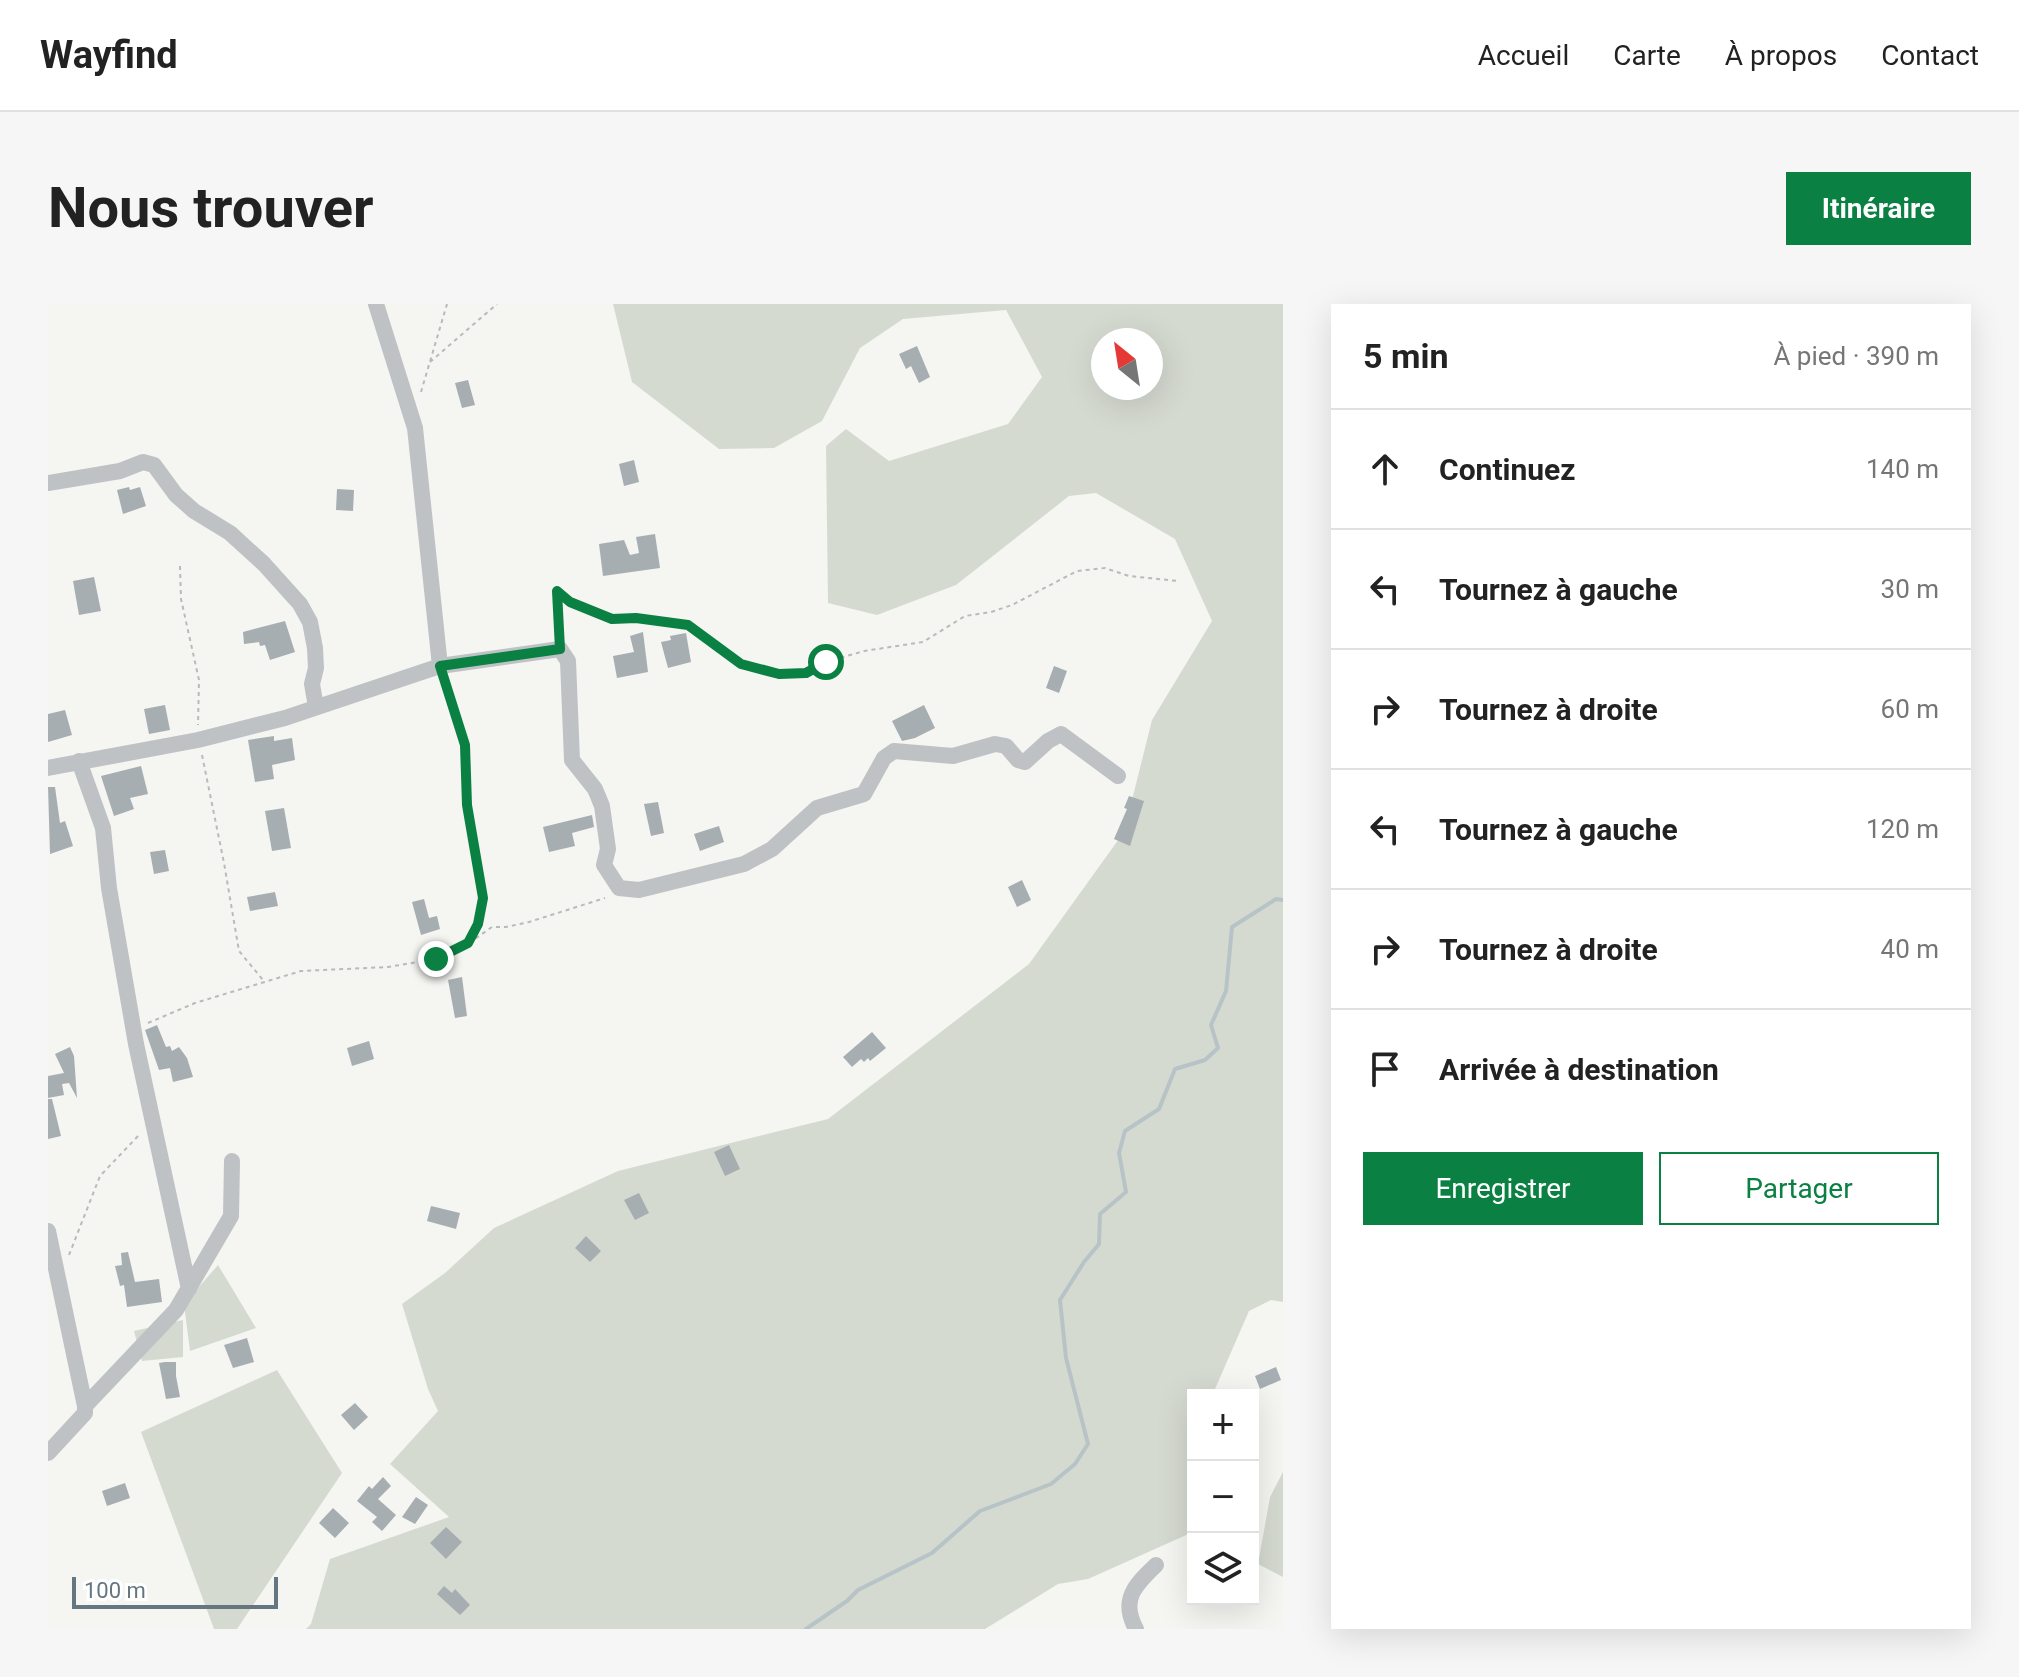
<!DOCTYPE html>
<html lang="fr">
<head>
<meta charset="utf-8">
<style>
	body { margin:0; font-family:Roboto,sans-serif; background:#f6f6f6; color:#222 }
	.controls { position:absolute; right:24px; bottom:24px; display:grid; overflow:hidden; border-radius:0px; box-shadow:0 8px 32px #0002 }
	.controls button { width:72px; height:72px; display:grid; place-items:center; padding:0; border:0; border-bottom:2px solid #e0e0e0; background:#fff; color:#222; font:40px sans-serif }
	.compass { position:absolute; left:1043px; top:24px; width:72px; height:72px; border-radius:50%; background:#fff; box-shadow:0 8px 32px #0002; rotate:330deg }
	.scale { position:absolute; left:24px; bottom:20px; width:206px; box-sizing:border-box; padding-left:8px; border:4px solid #667681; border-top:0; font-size:22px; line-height:28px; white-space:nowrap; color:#667681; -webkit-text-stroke:6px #fff; paint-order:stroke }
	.stop { position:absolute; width:24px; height:24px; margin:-18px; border:6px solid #0b8043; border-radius:50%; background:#fff }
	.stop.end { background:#0b8043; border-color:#fff; box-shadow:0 2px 8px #0008 }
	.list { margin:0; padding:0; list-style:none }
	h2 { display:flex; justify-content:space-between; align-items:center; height:104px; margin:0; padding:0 32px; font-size:34px }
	h2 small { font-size:26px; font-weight:400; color:#767676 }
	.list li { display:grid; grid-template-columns:52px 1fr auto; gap:24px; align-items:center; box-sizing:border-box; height:120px; padding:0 32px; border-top:2px solid #e0e0e0 }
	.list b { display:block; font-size:30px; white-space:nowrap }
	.list em { font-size:26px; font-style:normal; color:#767676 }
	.actions { display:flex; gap:16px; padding:24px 32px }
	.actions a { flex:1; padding:18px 0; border:2px solid #0b8043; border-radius:0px; text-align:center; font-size:28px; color:#0b8043 }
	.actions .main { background:#0b8043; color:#fff }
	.icon { flex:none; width:44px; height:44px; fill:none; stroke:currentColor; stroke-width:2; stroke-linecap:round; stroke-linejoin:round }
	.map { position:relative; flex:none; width:1235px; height:1325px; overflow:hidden; border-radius:0px }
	header { display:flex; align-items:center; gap:48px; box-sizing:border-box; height:112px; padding:0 40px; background:#fff; border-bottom:2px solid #e0e0e0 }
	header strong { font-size:38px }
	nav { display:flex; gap:44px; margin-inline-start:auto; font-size:28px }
	.intro { display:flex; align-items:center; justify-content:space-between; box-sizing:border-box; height:192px; padding:0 48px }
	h1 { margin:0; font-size:56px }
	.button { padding:20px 36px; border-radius:0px; background:#0b8043; color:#fff; font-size:28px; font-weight:700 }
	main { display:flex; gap:48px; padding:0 48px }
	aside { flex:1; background:#fff; border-radius:0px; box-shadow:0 8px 32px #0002 }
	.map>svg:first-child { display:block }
</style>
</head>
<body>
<header>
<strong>Wayfind</strong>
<nav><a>Accueil</a><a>Carte</a><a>À propos</a><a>Contact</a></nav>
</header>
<div class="intro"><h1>Nous trouver</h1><a class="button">Itinéraire</a></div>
<main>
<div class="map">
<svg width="1235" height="1325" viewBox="0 0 1235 1325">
	<rect width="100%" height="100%" fill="#f5f5f2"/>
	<path fill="#d5dad1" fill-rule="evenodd" d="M565,0H1235V998L1223,996L1201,1007L1167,1085V1091H1145V1228L1040,1275L1010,1280L937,1325H258L263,1320L282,1255L401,1213L342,1160L390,1107L380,1085L354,1000L397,969L446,924L570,867L780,815L981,660L1076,528L1104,416L1164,317L1127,235L1048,189L1021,192L908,281L829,311L780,299L778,142L798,125L841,157L960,120L994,73L958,6L855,15L812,44L774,117L726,144L671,145L584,78ZM1055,36H1103V84H1055Z
		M170,961L208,1024L142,1047L136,1000Z
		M135,1016V1053L94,1057L86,1027Z
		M229,1066L294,1169L189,1325H166L93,1128Z
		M1235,1168V1273L1210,1260L1222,1193Z"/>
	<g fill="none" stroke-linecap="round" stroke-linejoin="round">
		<path stroke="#b7c3c7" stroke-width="4" d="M758,1325L799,1297L810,1286L884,1249L932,1207L1003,1180L1027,1160L1040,1140L1018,1054L1012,996L1036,958L1051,940L1052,910L1078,888L1071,849L1077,827L1111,805L1127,765L1157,756L1170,744L1163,721L1178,687L1184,623L1228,595L1235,596"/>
	</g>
	<path fill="#a6aeb2" d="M869,42L882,73L871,79L863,62L858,65L851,50Z
		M420,76L427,101L414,104L407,79Z
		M586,156L591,178L576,182L571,160Z
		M81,183L82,186L92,183L98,202L75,210L69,186Z
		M289,185L306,186L305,207L288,206Z
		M607,230L612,264L555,272L551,240L576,236L582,251L591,249L588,233Z
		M46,273L53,307L31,311L25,277Z
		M237,317L247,348L222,356L217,341L212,342L211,338L196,340L195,328Z
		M595,328L600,368L569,374L565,352L586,348L582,332Z
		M638,329L643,358L620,364L613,338L623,336L622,332Z
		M1006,362L1019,367L1011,389L998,384Z
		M117,401L122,426L101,430L96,405Z
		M876,401L887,424L867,434L854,437L844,417Z
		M17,406L24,431L0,438V410Z
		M226,432V437L244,434L247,456L224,461L226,475L207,478L200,436Z
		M93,462L100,490L82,494L86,505L66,512L53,472Z
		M0,483H7L12,519L17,517L25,542L2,550Z
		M1081,492L1096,497L1082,542L1066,535L1079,505L1076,504Z
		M610,498L616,529L603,532L596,500Z
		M236,504L243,544L224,547L217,507Z
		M544,511L546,523L524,529L527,542L501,548L495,523Z
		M671,522L676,538L652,547L646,530Z
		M117,546L121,567L106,570L102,548Z
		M974,576L983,596L969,603L960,583Z
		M227,588L230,602L202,607L199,593Z
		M376,595L381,614L389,612L392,625L373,631L364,598Z
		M414,673L419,712L407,714L400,676Z
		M109,721L118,743L122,742L124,747L131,743L139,754L145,773L125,778L122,764L111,766L97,726Z
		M824,728L838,744L822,757L820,754L816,758L813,755L804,763L795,753Z
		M321,737L326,755L304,762L299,744Z
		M22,743L26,752L29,794L21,779L14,780L16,791L0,794V772L16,769L7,750Z
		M0,795H4L13,832L0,835Z
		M681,841L692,865L677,872L666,848Z
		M591,889L601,909L587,916L576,896Z
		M383,902L412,909L408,925L379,917Z
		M538,932L553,947L542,958L527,944Z
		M80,948L87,978L111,975L114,998L79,1003L76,981L72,982L67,962L74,961L73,949Z
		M199,1034L206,1058L185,1064L176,1041Z
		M117,1058H128V1072L132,1093L118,1095L111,1059Z
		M1228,1063L1233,1076L1212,1085L1207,1072Z
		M307,1099L320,1113L306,1126L293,1111Z
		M335,1173L343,1182L330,1195L348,1211L334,1227L324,1218L329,1213L309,1197L321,1182L324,1185Z
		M77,1179L82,1194L59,1202L54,1187Z
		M368,1193L380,1201L367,1220L354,1213Z
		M285,1204L301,1219L287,1234L271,1219Z
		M398,1223L414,1238L398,1255L382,1239Z
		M396,1282L404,1289L407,1285L422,1301L412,1311L389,1290Z"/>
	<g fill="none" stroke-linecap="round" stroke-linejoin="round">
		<path stroke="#b8bbbd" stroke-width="2" stroke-dasharray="4 4" stroke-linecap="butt" d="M382,58L449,0
			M373,88L399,0
			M132,262L133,295L151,376L150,421
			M512,330L509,287L522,298L564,315L588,314L640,321L693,360L731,370L758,369L778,358L816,347L875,338L917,312L943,308L964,301L1029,267L1057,264L1081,272L1130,277
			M154,451L176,559L191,647L215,676
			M421,639L444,623H458L481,618L557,594
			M100,719L147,699L253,667L340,663L388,655L420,639L430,620L435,594L419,501L417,441L397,378
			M21,951L52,872L91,831"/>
		<path stroke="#bec2c5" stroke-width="16" d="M328,0L367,124L392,362L512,345L520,357L524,456L547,485L554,502L560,545L556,561L571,584L591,586L696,560L724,545L769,504L816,490L836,454L846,447L905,452L947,440L958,442L970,456L977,458L1000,437L1013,430L1070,472
			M0,179L72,167L95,158L106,161L128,191L146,207L182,229L216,260L252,300L262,318L267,344L268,364L264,380L268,403
			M31,457L55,524L61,584L88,740L141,985
			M0,464L150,436L237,414L392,362
			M0,927L37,1102
			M0,1149L37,1109V1102L128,1006L183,912L184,857
			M1088,1325C1072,1296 1087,1281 1108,1261"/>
	</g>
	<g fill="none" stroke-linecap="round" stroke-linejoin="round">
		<path stroke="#0b8043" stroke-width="10" d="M388,655L420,639L430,620L435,594L419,501L417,441L392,362L512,345L509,287L522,298L564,315L588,314L640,321L693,360L731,370L758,369L778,358"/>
	</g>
</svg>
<div class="controls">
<button>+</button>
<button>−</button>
<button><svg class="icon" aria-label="layers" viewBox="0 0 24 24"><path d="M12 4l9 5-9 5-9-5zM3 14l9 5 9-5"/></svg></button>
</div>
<svg class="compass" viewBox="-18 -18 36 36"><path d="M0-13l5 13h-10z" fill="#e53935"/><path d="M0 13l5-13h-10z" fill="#767676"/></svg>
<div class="scale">100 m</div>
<div class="stop" style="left:778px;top:358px"></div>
<div class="stop end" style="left:388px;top:655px"></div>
</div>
<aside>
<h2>5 min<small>À pied · 390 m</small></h2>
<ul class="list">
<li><svg class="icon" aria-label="ahead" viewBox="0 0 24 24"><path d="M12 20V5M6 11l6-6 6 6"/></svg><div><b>Continuez</b></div><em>140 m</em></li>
<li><svg class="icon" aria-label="left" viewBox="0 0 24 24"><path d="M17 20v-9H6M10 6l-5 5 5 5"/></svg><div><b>Tournez à gauche</b></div><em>30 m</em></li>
<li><svg class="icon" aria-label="right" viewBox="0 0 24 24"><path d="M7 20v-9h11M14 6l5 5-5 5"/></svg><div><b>Tournez à droite</b></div><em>60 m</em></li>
<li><svg class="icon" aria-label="left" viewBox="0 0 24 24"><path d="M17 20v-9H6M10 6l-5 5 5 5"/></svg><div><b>Tournez à gauche</b></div><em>120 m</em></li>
<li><svg class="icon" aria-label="right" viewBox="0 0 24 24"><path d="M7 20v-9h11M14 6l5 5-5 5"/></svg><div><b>Tournez à droite</b></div><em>40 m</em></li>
<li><svg class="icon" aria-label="arrive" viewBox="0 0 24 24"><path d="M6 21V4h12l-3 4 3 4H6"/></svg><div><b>Arrivée à destination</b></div></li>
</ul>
<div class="actions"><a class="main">Enregistrer</a><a>Partager</a></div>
</aside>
</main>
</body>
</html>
